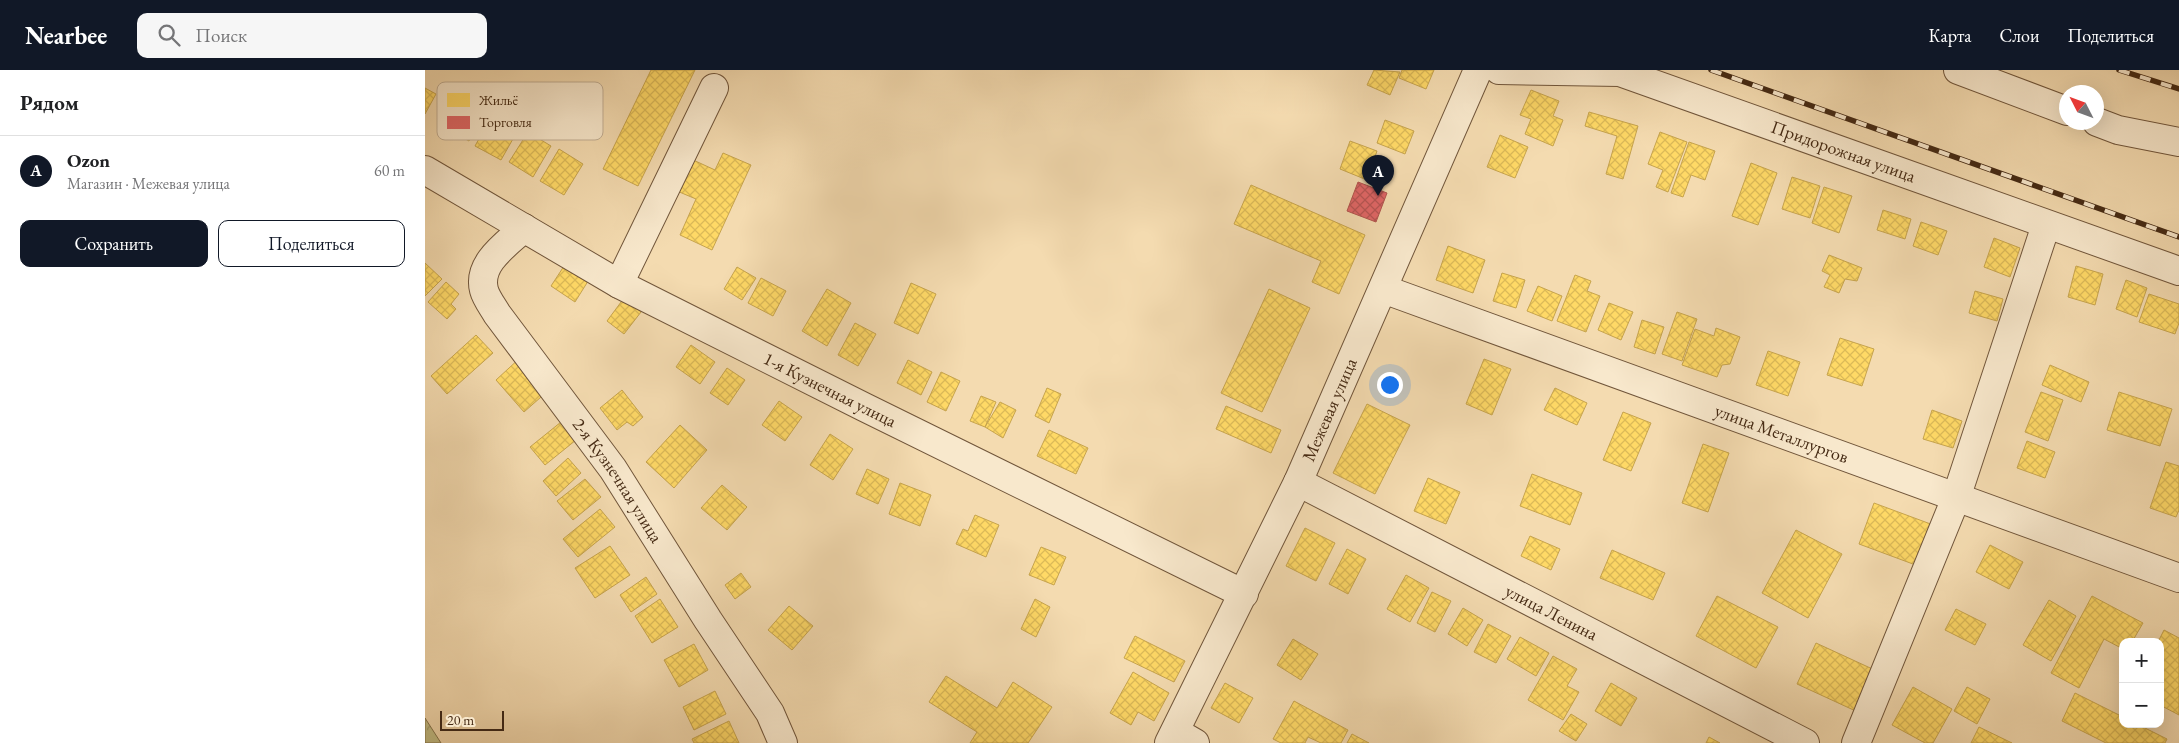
<!DOCTYPE html>
<html lang="ru">
<head>
<meta charset="utf-8">
<style>
	body { margin:0; font-family:"EB Garamond",serif; background:#f6f6f6; color:#202124 }
	.controls { position:absolute; right:15px; bottom:15px; display:grid; overflow:hidden; border-radius:10px; box-shadow:0 5px 20px #0002 }
	.controls button { width:45px; height:45px; display:grid; place-items:center; padding:0; border:0; border-bottom:1px solid #e0e0e0; background:#fff; color:#202124; font:25px sans-serif }
	.compass { position:absolute; left:1634px; top:15px; width:45px; height:45px; border-radius:50%; background:#fff; box-shadow:0 5px 20px #0002; rotate:312deg }
	.scale { position:absolute; left:15px; bottom:12px; width:64px; box-sizing:border-box; padding-left:5px; border:2px solid #452a14; border-top:0; font-size:14px; line-height:18px; white-space:nowrap; color:#452a14; -webkit-text-stroke:4px #f8e8cc; paint-order:stroke }
	.you { position:absolute; left:964px; top:314px; width:18px; height:18px; margin:-12px; border:4px solid #fff; border-radius:50%; background:#1a73e8; box-shadow:0 0 0 8px #1a73e833 }
	.badge { display:grid; place-items:center; width:32px; height:32px; border-radius:50%; background:#111827; color:#fff; font-size:16px; font-weight:700 }
	.pin { position:absolute; translate:-50% -41px; filter:drop-shadow(0 1px 2px #0008) }
	.pin::after { content:''; position:absolute; top:26px; width:18px; height:15px; background:inherit; clip-path:polygon(0 0,100% 0,50% 100%) }
	.list { margin:0; padding:0; list-style:none }
	h2 { display:flex; justify-content:space-between; align-items:center; height:65px; margin:0; padding:0 20px; font-size:21px }
	h2 small { font-size:16px; font-weight:400; color:#757577 }
	.list li { display:grid; grid-template-columns:32px 1fr auto; gap:15px; align-items:center; box-sizing:border-box; height:70px; padding:0 20px; border-top:1px solid #e0e0e0 }
	.list b { display:block; font-size:19px; white-space:nowrap }
	.list p { margin:0; font-size:16px; white-space:nowrap; color:#757577 }
	.list em { font-size:16px; font-style:normal; color:#757577 }
	.actions { display:flex; gap:10px; padding:15px 20px }
	.actions a { flex:1; padding:11px 0; border:1px solid #111827; border-radius:10px; text-align:center; font-size:18px; color:#111827 }
	.actions .main { background:#111827; color:#fff }
	.icon { flex:none; width:28px; height:28px; fill:none; stroke:currentColor; stroke-width:2; stroke-linecap:round; stroke-linejoin:round }
	.map { position:relative; flex:none; width:1754px; height:673px; overflow:hidden }
	header { display:flex; align-items:center; gap:30px; box-sizing:border-box; height:70px; padding:0 25px; background:#111827; color:#fff }
	header strong { font-size:24px }
	nav { display:flex; gap:28px; margin-inline-start:auto; font-size:18px }
	.search { width:350px; height:45px; background:#f6f6f6; display:flex; align-items:center; gap:12px; box-sizing:border-box; padding:0 18px; border-radius:10px; color:#757577; font-size:19px }
	main { display:flex }
	aside { flex:1; background:#fff }
	.map>svg:first-child { display:block }
</style>
</head>
<body>
<header>
<strong>Nearbee</strong>
<div class="search"><svg class="icon" aria-label="search" viewBox="0 0 24 24"><circle cx="10" cy="10" r="6"/><path d="M15 15l6 6"/></svg>Поиск</div>
<nav><a>Карта</a><a>Слои</a><a>Поделиться</a></nav>
</header>
<main>
<aside>
<h2>Рядом<small></small></h2>
<ul class="list">
<li><span class="badge">A</span><div><b>Ozon</b><p>Магазин · Межевая улица</p></div><em>60 m</em></li>
</ul>
<div class="actions"><a class="main">Сохранить</a><a>Поделиться</a></div>
</aside>
<div class="map">
<svg width="1754" height="673" viewBox="0 0 1754 673">
	<defs>
		<pattern id="forest-crowns" width="20" height="18" patternUnits="userSpaceOnUse" patternTransform="scale(1.25)"><rect width="20" height="18" fill="#c2be86"/><path d="M2 6a3 3 0 1 1 6 0M12 15a3 3 0 1 1 6 0" fill="none" stroke="#9f9b6c"/></pattern>
		<pattern id="homes-cross-hatch" width="8" height="8" patternUnits="userSpaceOnUse" patternTransform="scale(1.25)"><rect width="8" height="8" fill="#ffd966"/><path d="M0 0l8 8M0 8l8-8" fill="none" stroke="#dcba58"/></pattern>
		<pattern id="shops-cross-hatch" width="8" height="8" patternUnits="userSpaceOnUse" patternTransform="scale(1.25)"><rect width="8" height="8" fill="#e06666"/><path d="M0 0l8 8M0 8l8-8" fill="none" stroke="#b75453"/></pattern>
	</defs>
	<rect width="100%" height="100%" fill="#f4dbb0"/>
	<filter id="stains"><feTurbulence type="fractalNoise" baseFrequency=".004" numOctaves="4"/><feColorMatrix values="0 0 0 0 .2 0 0 0 0 .09 0 0 0 0 .02 0 0 0 .5 -.17"/></filter>
	<radialGradient id="worn" r=".72"><stop offset=".6" stop-color="#630" stop-opacity="0"/><stop offset="1" stop-color="#630" stop-opacity=".3"/></radialGradient>
	<path fill="url(#forest-crowns)" stroke="#84744d" d="M0,648L16,673H0Z"/>
	<path fill="url(#homes-cross-hatch)" stroke="#c7a44d" d="M226,0H270L213,116L178,99Z
		M949,0L975,2L965,25L942,15Z
		M977,0H1009L1001,19L974,8Z
		M0,18L11,24L0,44Z
		M1106,20L1134,31L1128,46L1138,50L1128,76L1100,64L1106,49L1095,45Z
		M39,24L63,37L44,71L21,58Z
		M1164,42L1213,56L1198,109L1181,104L1192,66L1160,56Z
		M67,45L93,60L76,90L50,76Z
		M960,50L989,61L980,84L952,73Z
		M103,62L126,76L108,107L84,92Z
		M1235,62L1262,72L1243,122L1231,117L1238,100L1223,94Z
		M1075,65L1103,77L1090,108L1062,97Z
		M925,71L952,81L942,110L915,99Z
		M1264,72L1290,81L1280,110L1266,105L1258,127L1246,123Z
		M134,79L158,94L139,125L115,111Z
		M298,83L326,95L287,180L255,165L271,129L252,121L266,89L290,100Z
		M1326,93L1352,103L1333,155L1307,146Z
		M1367,107L1395,116L1385,148L1357,139Z
		M826,115L940,165L914,224L887,212L896,191L809,154Z
		M1399,117L1427,126L1414,163L1387,153Z
		M1458,140L1486,149L1480,169L1452,160Z
		M1496,152L1522,161L1513,185L1488,176Z
		M1569,168L1595,178L1585,207L1559,197Z
		M1023,176L1060,190L1048,223L1011,210Z
		M1404,185L1437,198L1432,211L1420,209L1414,223L1399,217L1405,205L1397,201Z
		M0,193L17,209L0,226Z
		M141,193L165,208L150,232L126,216Z
		M1651,196L1678,204L1670,235L1643,227Z
		M312,197L331,208L317,230L299,219Z
		M1077,203L1100,210L1091,238L1068,231Z
		M1150,205L1166,211L1162,221L1175,226L1161,262L1132,251Z
		M336,208L361,221L348,246L323,233Z
		M1701,210L1722,218L1712,247L1691,239Z
		M21,212L34,224L26,234L31,239L22,249L3,232Z
		M486,213L511,224L493,264L469,253Z
		M1113,216L1137,226L1127,251L1102,241Z
		M402,219L426,233L402,276L377,261Z
		M844,219L885,238L837,342L796,323Z
		M1550,221L1578,229L1572,251L1544,243Z
		M1724,224L1754,234V253L1750,264L1714,252Z
		M199,228L216,242L199,264L182,251Z
		M1184,233L1208,242L1196,270L1173,260Z
		M1252,242L1272,249L1257,291L1237,284Z
		M1217,250L1239,257L1230,284L1209,277Z
		M430,253L451,264L433,296L413,285Z
		M1291,258L1315,267L1305,294L1297,295L1292,307L1257,295L1270,259L1289,266Z
		M51,265L68,283L22,324L6,306Z
		M1415,268L1449,279L1437,316L1402,305Z
		M266,275L290,292L275,314L251,297Z
		M1343,281L1375,292L1363,326L1331,315Z
		M96,287L124,320L99,342L71,310Z
		M1059,289L1086,299L1067,345L1041,334Z
		M483,290L507,302L496,325L472,313Z
		M1625,295L1664,312L1656,332L1617,315Z
		M302,298L320,310L303,335L285,323Z
		M516,302L535,311L521,341L502,332Z
		M622,318L636,324L624,353L610,346Z
		M1130,318L1162,333L1152,355L1119,340Z
		M197,320L218,347L208,356L202,352L192,360L175,338Z
		M1616,322L1638,330L1623,371L1600,362Z
		M1694,322L1747,339L1735,376L1682,360Z
		M556,326L571,332L560,357L545,351Z
		M354,331L377,347L360,371L337,355Z
		M575,332L591,340L578,368L560,357Z
		M942,334L985,355L950,424L908,403Z
		M801,336L856,360L846,383L791,359Z
		M1507,340L1537,351L1528,378L1498,369Z
		M1198,342L1226,353L1206,401L1178,390Z
		M136,352L151,370L120,395L105,377Z
		M255,355L282,380L249,418L221,392Z
		M624,360L663,378L651,404L612,386Z
		M405,364L428,379L408,410L385,395Z
		M1602,371L1630,382L1620,408L1592,398Z
		M1278,374L1304,383L1283,442L1257,433Z
		M143,388L156,403L131,426L118,411Z
		M1741,392L1754,396V440L1751,447L1725,438Z
		M442,399L464,409L453,434L431,424Z
		M1107,404L1157,423L1145,455L1095,436Z
		M1003,408L1035,422L1021,454L989,441Z
		M160,409L176,427L148,450L132,431Z
		M475,413L506,425L495,456L464,444Z
		M297,415L322,437L302,460L276,438Z
		M1449,433L1511,456L1496,497L1434,474Z
		M175,439L190,457L153,487L138,469Z
		M550,445L574,455L561,487L531,474L538,459L543,461Z
		M880,458L910,473L891,511L861,496Z
		M1371,460L1417,484L1383,548L1337,523Z
		M1105,466L1135,479L1126,500L1096,486Z
		M1565,475L1598,492L1584,519L1551,502Z
		M185,476L205,505L170,528L150,498Z
		M616,477L641,487L629,515L604,505Z
		M922,479L941,489L923,524L904,514Z
		M1187,480L1240,503L1228,530L1175,508Z
		M316,503L326,517L310,529L300,515Z
		M981,505L1004,518L985,552L962,539Z
		M221,507L232,524L206,542L195,525Z
		M1007,522L1026,531L1010,562L992,553Z
		M1292,526L1353,557L1331,598L1271,566Z
		M1667,526L1718,553L1707,572H1698V579L1679,569L1654,618L1626,603Z
		M235,529L253,557L227,573L210,546Z
		M610,529L625,537L611,567L596,559Z
		M1624,530L1651,546L1626,591L1598,575Z
		M364,536L388,556L367,580L343,560Z
		M1038,538L1058,550L1042,576L1023,564Z
		M1531,539L1561,554L1550,575L1520,560Z
		M1063,554L1086,566L1071,593L1049,582Z
		M1739,560L1754,568V645L1735,635V572H1733Z
		M710,566L760,591L749,612L699,588Z
		M1095,567L1124,583L1111,606L1082,589Z
		M868,569L893,584L876,610L852,595Z
		M1391,573L1454,602L1435,643L1372,614Z
		M269,574L283,600L254,617L239,590Z
		M1128,586L1152,599L1142,616L1154,622L1138,650L1103,630Z
		M708,602L744,623L729,651L713,642L706,655L685,643Z
		M521,606L572,638L588,612L627,637L603,673H545L552,662L504,632Z
		M800,613L828,628L814,653L786,638Z
		M1186,613L1212,628L1196,656L1170,641Z
		M1488,617L1527,639L1508,673H1500L1467,655Z
		M1542,617L1565,629L1552,654L1529,641Z
		M290,621L301,644L269,660L258,637Z
		M1650,623L1698,647V654H1712L1742,669L1740,673H1681L1637,651Z
		M869,631L923,660L916,673H896L883,667L880,673H856L848,669Z
		M1146,644L1162,654L1151,671L1134,661Z
		M304,651L314,673H269L267,669Z
		M1554,657L1587,673H1546Z
		M927,664L944,673H922Z
		M1284,667L1295,673H1281Z"/>
	<path fill="url(#shops-cross-hatch)" stroke="#b2544d" d="M933,112L962,123L951,152L922,141Z"/>
	<g fill="none" stroke-linecap="round" stroke-linejoin="round">
		<defs>
			<g id="minor">
				<path id="s1" d="M1074,0L1195,2L1754,201"/>
				<path d="M1533,0L1642,41"/>
				<path d="M1672,52L1693,60L1754,72"/>
				<path id="s2" d="M0,100L194,214L439,337L819,524"/>
				<path id="s3" d="M99,158C82,174 52,193 59,220C61,228 68,237 72,244L188,399L283,550L345,643L358,673"/>
				<path d="M194,214L289,18"/>
				<path id="s4" d="M958,219L1754,508"/>
				<path id="s5" d="M873,412L1380,673"/>
				<path d="M751,662L770,673"/>
				<path id="s6" d="M744,673L873,412L1053,0"/>
				<path d="M1431,673L1531,428L1621,155"/>
			</g>
		</defs>
		<use href="#minor" stroke="#71563b" stroke-width="30"/>
		<use href="#minor" stroke="#f8e8cc" stroke-width="28"/>
		<defs>
			<path id="rail" d="M1286,0L1754,167
				M1694,0L1754,19"/>
		</defs>
		<use href="#rail" stroke="#452a14" stroke-width="5.5"/>
		<use href="#rail" stroke="#f8e8cc" stroke-width="4" stroke-dasharray="11" stroke-linecap="butt"/>
	</g>
	<g text-anchor="middle" stroke-width="5" stroke-linejoin="round" paint-order="stroke">
		<g font-size="18" fill="#452a14" stroke="#f8e8cc">
			<text dy="6" stroke="none"><textPath href="#s1" startOffset="358">Придорожная улица</textPath></text>
			<text dy="6" stroke="none"><textPath href="#s2" startOffset="461">1-я Кузнечная улица</textPath></text>
			<text dy="6" stroke="none"><textPath href="#s6" startOffset="370">Межевая улица</textPath></text>
			<text dy="6" stroke="none"><textPath href="#s4" startOffset="424">улица Металлургов</textPath></text>
			<text dy="6" stroke="none"><textPath href="#s3" startOffset="311">2-я Кузнечная улица</textPath></text>
			<text dy="6" stroke="none"><textPath href="#s5" startOffset="285">улица Ленина</textPath></text>
		</g>
	</g>
	<rect x="12" y="12" width="166" height="58" rx="8" fill="#f8e8cc" stroke="#c2af95" stroke-width="1"/>
	<rect x="22" y="23" width="23" height="14" fill="#ffd966"/>
	<rect x="22" y="46" width="23" height="13" fill="#e06666"/>
	<g font-size="14" fill="#452a14">
		<text x="54" y="35">Жильё</text>
		<text x="54" y="57">Торговля</text>
	</g>
	<rect width="100%" height="100%" filter="url(#stains)"/>
	<rect width="100%" height="100%" fill="url(#worn)"/>
</svg>
<div class="controls">
<button>+</button>
<button>−</button>
</div>
<svg class="compass" viewBox="-18 -18 36 36"><path d="M0-13l5 13h-10z" fill="#e53935"/><path d="M0 13l5-13h-10z" fill="#757577"/></svg>
<div class="scale">20 m</div>
<div class="you"></div>
<div class="pin badge" style="left:953px;top:126px">A</div>
</div>
</main>
</body>
</html>
